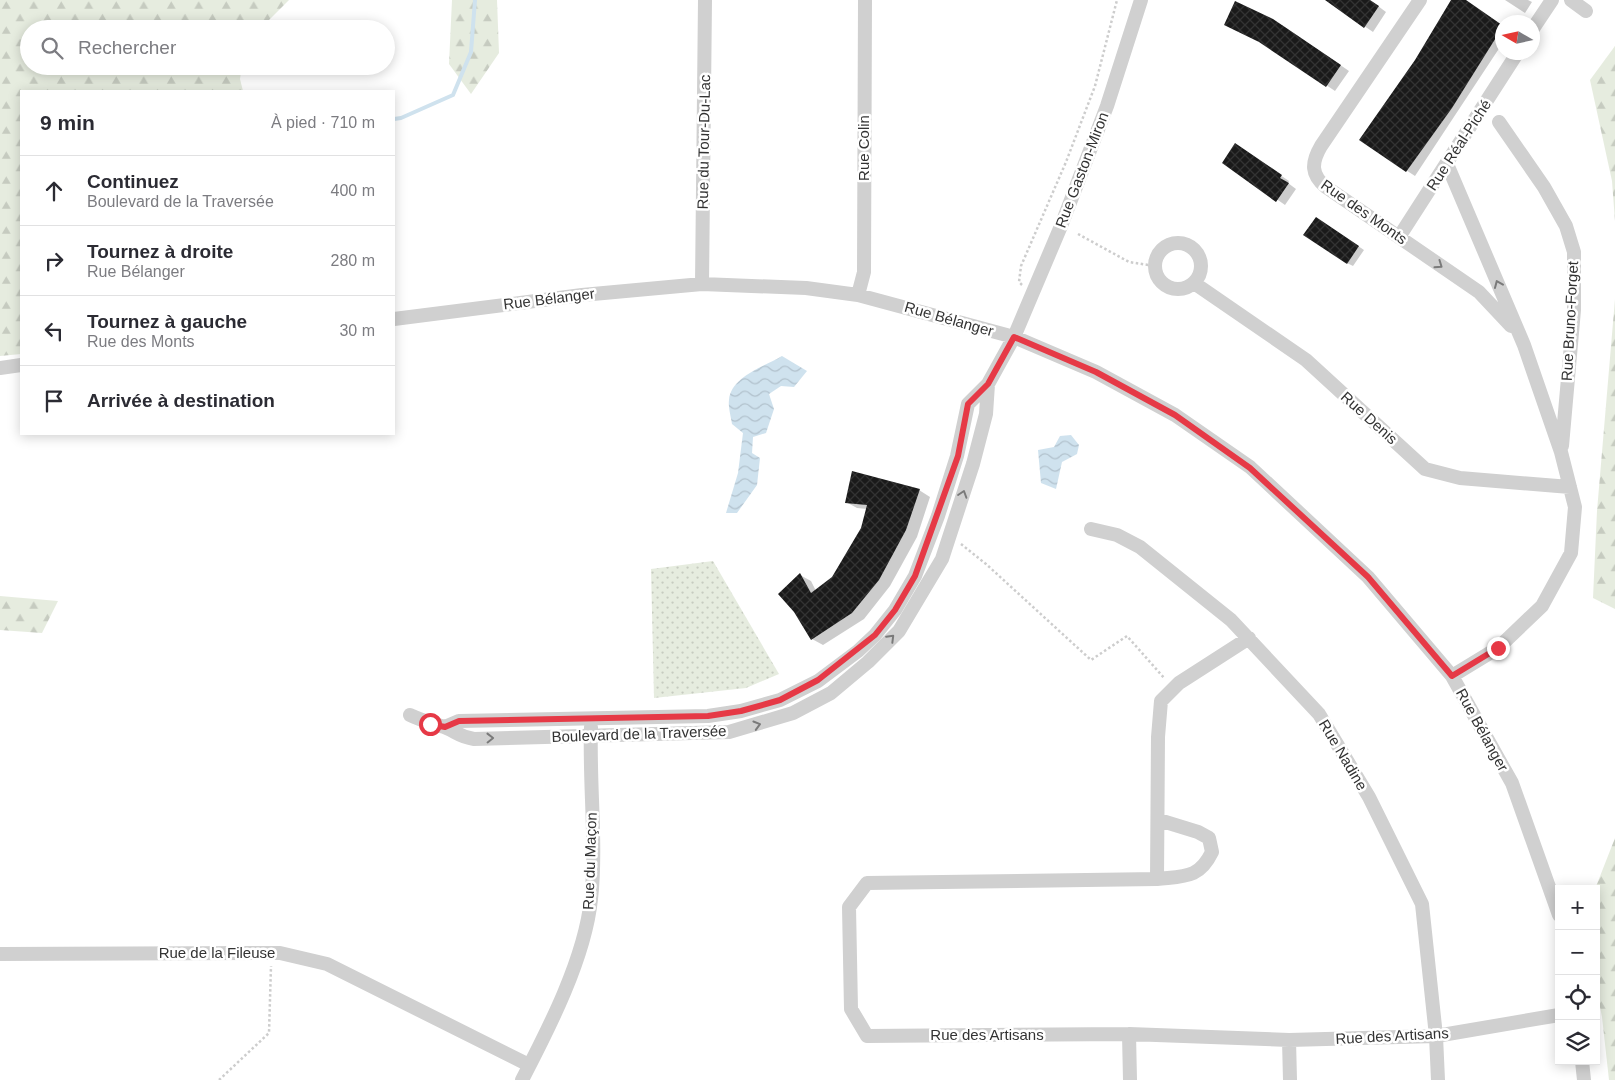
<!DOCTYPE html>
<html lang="fr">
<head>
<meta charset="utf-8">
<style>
	body { margin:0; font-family:Helvetica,sans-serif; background:#f2f2f3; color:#2b2b33 }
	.controls { position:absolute; right:15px; bottom:15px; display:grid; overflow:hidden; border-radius:0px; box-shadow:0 2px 12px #0003 }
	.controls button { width:45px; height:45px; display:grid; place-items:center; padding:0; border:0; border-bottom:1px solid #e1e1e2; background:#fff; color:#2b2b33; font:25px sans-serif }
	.compass { position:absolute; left:1495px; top:15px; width:45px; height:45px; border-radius:50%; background:#fff; box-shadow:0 2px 12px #0003; rotate:279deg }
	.stop { position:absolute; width:15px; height:15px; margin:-11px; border:4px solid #e63946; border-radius:50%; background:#fff }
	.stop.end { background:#e63946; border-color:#fff; box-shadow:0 1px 5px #0008 }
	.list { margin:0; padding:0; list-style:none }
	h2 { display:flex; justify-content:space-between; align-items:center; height:65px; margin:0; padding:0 20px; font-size:21px }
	h2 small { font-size:16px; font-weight:400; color:#7c7c81 }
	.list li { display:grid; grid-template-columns:32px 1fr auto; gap:15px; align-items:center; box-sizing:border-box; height:70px; padding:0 20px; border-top:1px solid #e1e1e2 }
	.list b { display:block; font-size:19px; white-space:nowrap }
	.list p { margin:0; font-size:16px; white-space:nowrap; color:#7c7c81 }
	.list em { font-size:16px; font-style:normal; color:#7c7c81 }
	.icon { flex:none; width:28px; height:28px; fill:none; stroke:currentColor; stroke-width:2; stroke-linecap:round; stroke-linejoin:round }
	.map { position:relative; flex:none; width:1615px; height:1080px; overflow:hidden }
	.search { position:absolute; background:#fff; box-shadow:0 2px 12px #0003; left:20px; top:20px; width:375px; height:55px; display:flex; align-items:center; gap:12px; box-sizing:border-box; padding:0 18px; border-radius:28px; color:#7c7c81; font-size:19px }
	.panel { position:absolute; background:#fff; box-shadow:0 2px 12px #0003; left:20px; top:90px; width:375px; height:345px; border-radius:0px }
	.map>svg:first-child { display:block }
</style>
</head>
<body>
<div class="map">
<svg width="1615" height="1080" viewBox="0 0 1615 1080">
	<defs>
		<pattern id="green-dots" width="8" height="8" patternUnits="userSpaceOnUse" patternTransform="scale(1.25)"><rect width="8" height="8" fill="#e6ecdf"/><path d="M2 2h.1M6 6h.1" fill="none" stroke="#c6cbc0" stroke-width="1.8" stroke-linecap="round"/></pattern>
		<pattern id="forest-firs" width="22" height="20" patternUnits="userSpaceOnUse" patternTransform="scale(1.25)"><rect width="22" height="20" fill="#e6ecdf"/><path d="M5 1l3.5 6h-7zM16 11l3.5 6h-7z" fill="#c6cbc0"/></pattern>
		<pattern id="water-waves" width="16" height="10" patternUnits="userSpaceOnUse" patternTransform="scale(1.25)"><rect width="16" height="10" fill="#cfe2ee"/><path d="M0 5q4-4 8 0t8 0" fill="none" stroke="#b2c2cd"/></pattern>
		<pattern id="building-cross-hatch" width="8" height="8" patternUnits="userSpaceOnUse" patternTransform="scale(1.25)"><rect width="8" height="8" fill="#1a1a1a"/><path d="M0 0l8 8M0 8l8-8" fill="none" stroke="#333"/></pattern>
	</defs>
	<rect width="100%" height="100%" fill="#fff"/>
	<path fill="url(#green-dots)" d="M713,561L779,674L746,688L654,698L651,569Z"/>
	<path fill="url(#forest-firs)" d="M0,0H289L260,29H29V66H242L240,79L243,91H21V354L0,356Z
		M452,0H497L499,53L471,94L449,64Z
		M1615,46V221L1612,181L1590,80Z
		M1615,299V609L1593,598L1597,511Z
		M0,596L58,601L42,633L0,630Z
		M1615,838V1080H1609L1602,1017L1596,987L1595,889Z"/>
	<path fill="url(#water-waves)" d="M782,356L807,371L794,387L781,386L769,394L774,409L766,433L753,437L752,453L760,458L757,485L737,513H726L738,473L743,433L732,424C731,417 728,407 729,400C731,376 766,366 782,356Z
		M1071,435L1079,445L1077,454L1062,462L1056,489L1041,483L1038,450L1054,447L1060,436Z"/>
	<path fill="#0003" d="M1326,0H1370L1386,12L1373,32Z
		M1453,0H1465L1502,26V44L1415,176L1360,140L1416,60Z
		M1505,0H1528L1532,2L1525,13Z
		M1225,25H1282L1349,71L1335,91L1265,44Z
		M1243,150L1289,181L1288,183L1296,189L1285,205L1224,162Z
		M1321,221L1364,250L1353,266L1347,263Z
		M919,490L930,497L917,537L890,586L864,619L823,645L812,639L800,575L811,581L816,591L833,578L863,529L867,509L857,508L846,502Z"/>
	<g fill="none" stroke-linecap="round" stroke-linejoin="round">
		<path stroke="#cfe2ee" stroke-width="4" d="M394,119L401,118L453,95L471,52L475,0"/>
	</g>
	<path fill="url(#building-cross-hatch)" d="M1325,0H1370L1379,6L1364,28Z
		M1451,0H1466L1502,25V28L1452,108L1406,172L1359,140L1415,60Z
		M1235,1L1273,19L1341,65L1326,87L1259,42L1224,25Z
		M1235,143L1282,175L1280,178L1289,183L1276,202L1222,163Z
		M1316,217L1359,246L1347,264L1303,235Z
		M852,471L920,489L906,530L879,580L852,613L811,640L794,612L778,594L800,573L811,593L832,577L861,528L867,505L845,503Z"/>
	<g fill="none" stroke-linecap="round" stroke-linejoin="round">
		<path stroke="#cdcdcd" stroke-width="2.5" stroke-dasharray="2.5 2.5" stroke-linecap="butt" d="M1078,234L1129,262L1155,266
			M1022,285L1019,282L1021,266L1066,162L1095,86L1117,0
			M961,544L986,564L1091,660L1127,636L1165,679
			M219,1080L269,1033L271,966"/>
		<path stroke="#d0d0d0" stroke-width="14" d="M1420,0L1321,146C1311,163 1311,175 1326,187L1479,292L1511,326
			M1571,0L1586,11
			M1532,30L1552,0
			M1499,122L1544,187L1566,226L1574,252V310L1562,446
			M1447,164L1524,345L1561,452L1575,507L1571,553L1542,606L1498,648L1452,676
			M1399,237L1518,52
			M1155 266a23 23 0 1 1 46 0a23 23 0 1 1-46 0Z
			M1194,283L1306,360L1425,469L1460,478L1570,487
			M702,284L705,0
			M858,295L864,272L865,0
			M394,319L582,295L702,284L806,288L858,295L1014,337L1096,372L1175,415L1250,467L1368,577L1452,676L1512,783L1559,915
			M0,368L21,365
			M1091,529L1117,535L1140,547L1231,620L1319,714L1369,797L1422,904L1436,1036L1438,1080
			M1249,638L1179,683L1161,701L1158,737L1157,879L867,883L849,907L851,1009L867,1036L1129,1034L1289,1040L1436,1036L1559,1015
			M410,715C422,721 433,723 444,727C457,732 459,737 474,739L729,732L793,713L831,693L868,662L899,631L942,559L973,464L986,414L988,384
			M445,727L459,721L708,716L741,711L780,700L818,681L858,651L875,635L895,610L915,576L938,516L957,456L968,404L988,384L1014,337L1061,226L1107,106L1141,0
			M1157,879C1184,876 1199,879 1212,852L1209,838L1198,832L1159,820
			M0,954L280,953L327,964L529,1065
			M1129,1034L1130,1080
			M1289,1040L1290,1080
			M1582,1061L1584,1080
			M522,1080C549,1028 585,958 591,899C597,845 589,783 591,727"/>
	</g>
	<defs><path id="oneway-chevron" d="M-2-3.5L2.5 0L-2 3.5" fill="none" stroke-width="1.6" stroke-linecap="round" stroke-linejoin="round" transform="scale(1.25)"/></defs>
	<g stroke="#7a7a7a">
		<use href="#oneway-chevron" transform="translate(1439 265) rotate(35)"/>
		<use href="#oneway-chevron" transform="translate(1498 284) rotate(-113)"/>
		<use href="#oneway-chevron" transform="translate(963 494) rotate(-72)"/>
		<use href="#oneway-chevron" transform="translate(891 638) rotate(-45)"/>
		<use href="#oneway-chevron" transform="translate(757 725) rotate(-16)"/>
		<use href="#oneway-chevron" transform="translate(490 738) rotate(-1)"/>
	</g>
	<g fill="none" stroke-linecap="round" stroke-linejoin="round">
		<path stroke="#e63946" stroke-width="6" d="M430,724L445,727L459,721L708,716L741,711L780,700L818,680L875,635L895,610L915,576L958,456L968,404L988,384L1014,337L1096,372L1175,415L1250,468L1368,577L1452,676L1498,648"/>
	</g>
	<g text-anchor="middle" stroke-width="5" stroke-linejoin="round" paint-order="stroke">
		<g font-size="15" fill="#333" stroke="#fff">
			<text transform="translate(704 142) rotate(-89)" y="5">Rue du Tour-Du-Lac</text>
			<text transform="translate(1459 145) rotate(-57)" y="5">Rue Réal-Piché</text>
			<text transform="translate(864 148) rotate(-90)" y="5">Rue Colin</text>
			<text transform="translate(1082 170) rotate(-69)" y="5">Rue Gaston-Miron</text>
			<text transform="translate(1364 212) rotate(35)" y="5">Rue des Monts</text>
			<text transform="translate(549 299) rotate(-7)" y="5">Rue Bélanger</text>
			<text transform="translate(949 319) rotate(16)" y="5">Rue Bélanger</text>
			<text transform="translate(1570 321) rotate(-87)" y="5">Rue Bruno-Forget</text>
			<text transform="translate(1369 418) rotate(42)" y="5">Rue Denis</text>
			<text transform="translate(1482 730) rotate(61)" y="5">Rue Bélanger</text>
			<text transform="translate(639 734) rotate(-2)" y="5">Boulevard de la Traversée</text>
			<text transform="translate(1343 755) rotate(59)" y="5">Rue Nadine</text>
			<text transform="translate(590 861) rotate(-88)" y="5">Rue du Maçon</text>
			<text x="217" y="958">Rue de la Fileuse</text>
			<text x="987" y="1040">Rue des Artisans</text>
			<text transform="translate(1392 1036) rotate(-3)" y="5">Rue des Artisans</text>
		</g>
	</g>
</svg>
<div class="controls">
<button>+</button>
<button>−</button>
<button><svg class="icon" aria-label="locate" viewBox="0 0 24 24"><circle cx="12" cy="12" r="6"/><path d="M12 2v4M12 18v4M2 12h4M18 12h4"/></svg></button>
<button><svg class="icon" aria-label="layers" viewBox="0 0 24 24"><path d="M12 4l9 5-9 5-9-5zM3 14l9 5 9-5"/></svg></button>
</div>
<svg class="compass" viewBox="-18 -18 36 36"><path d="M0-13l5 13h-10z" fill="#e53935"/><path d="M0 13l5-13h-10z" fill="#7c7c81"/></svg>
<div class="stop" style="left:430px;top:724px"></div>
<div class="stop end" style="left:1498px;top:648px"></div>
<div class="search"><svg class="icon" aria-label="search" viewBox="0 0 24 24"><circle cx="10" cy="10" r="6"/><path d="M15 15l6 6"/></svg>Rechercher</div>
<section class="panel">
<h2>9 min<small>À pied · 710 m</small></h2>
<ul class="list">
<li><svg class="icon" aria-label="ahead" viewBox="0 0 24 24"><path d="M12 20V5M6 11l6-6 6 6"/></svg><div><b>Continuez</b><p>Boulevard de la Traversée</p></div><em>400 m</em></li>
<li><svg class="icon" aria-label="right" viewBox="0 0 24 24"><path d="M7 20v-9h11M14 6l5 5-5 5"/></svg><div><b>Tournez à droite</b><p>Rue Bélanger</p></div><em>280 m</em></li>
<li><svg class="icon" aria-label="left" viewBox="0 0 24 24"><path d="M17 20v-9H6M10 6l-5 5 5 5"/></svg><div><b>Tournez à gauche</b><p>Rue des Monts</p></div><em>30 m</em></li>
<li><svg class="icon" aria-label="arrive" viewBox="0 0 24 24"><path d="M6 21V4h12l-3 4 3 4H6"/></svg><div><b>Arrivée à destination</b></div></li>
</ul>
</section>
</div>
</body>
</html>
